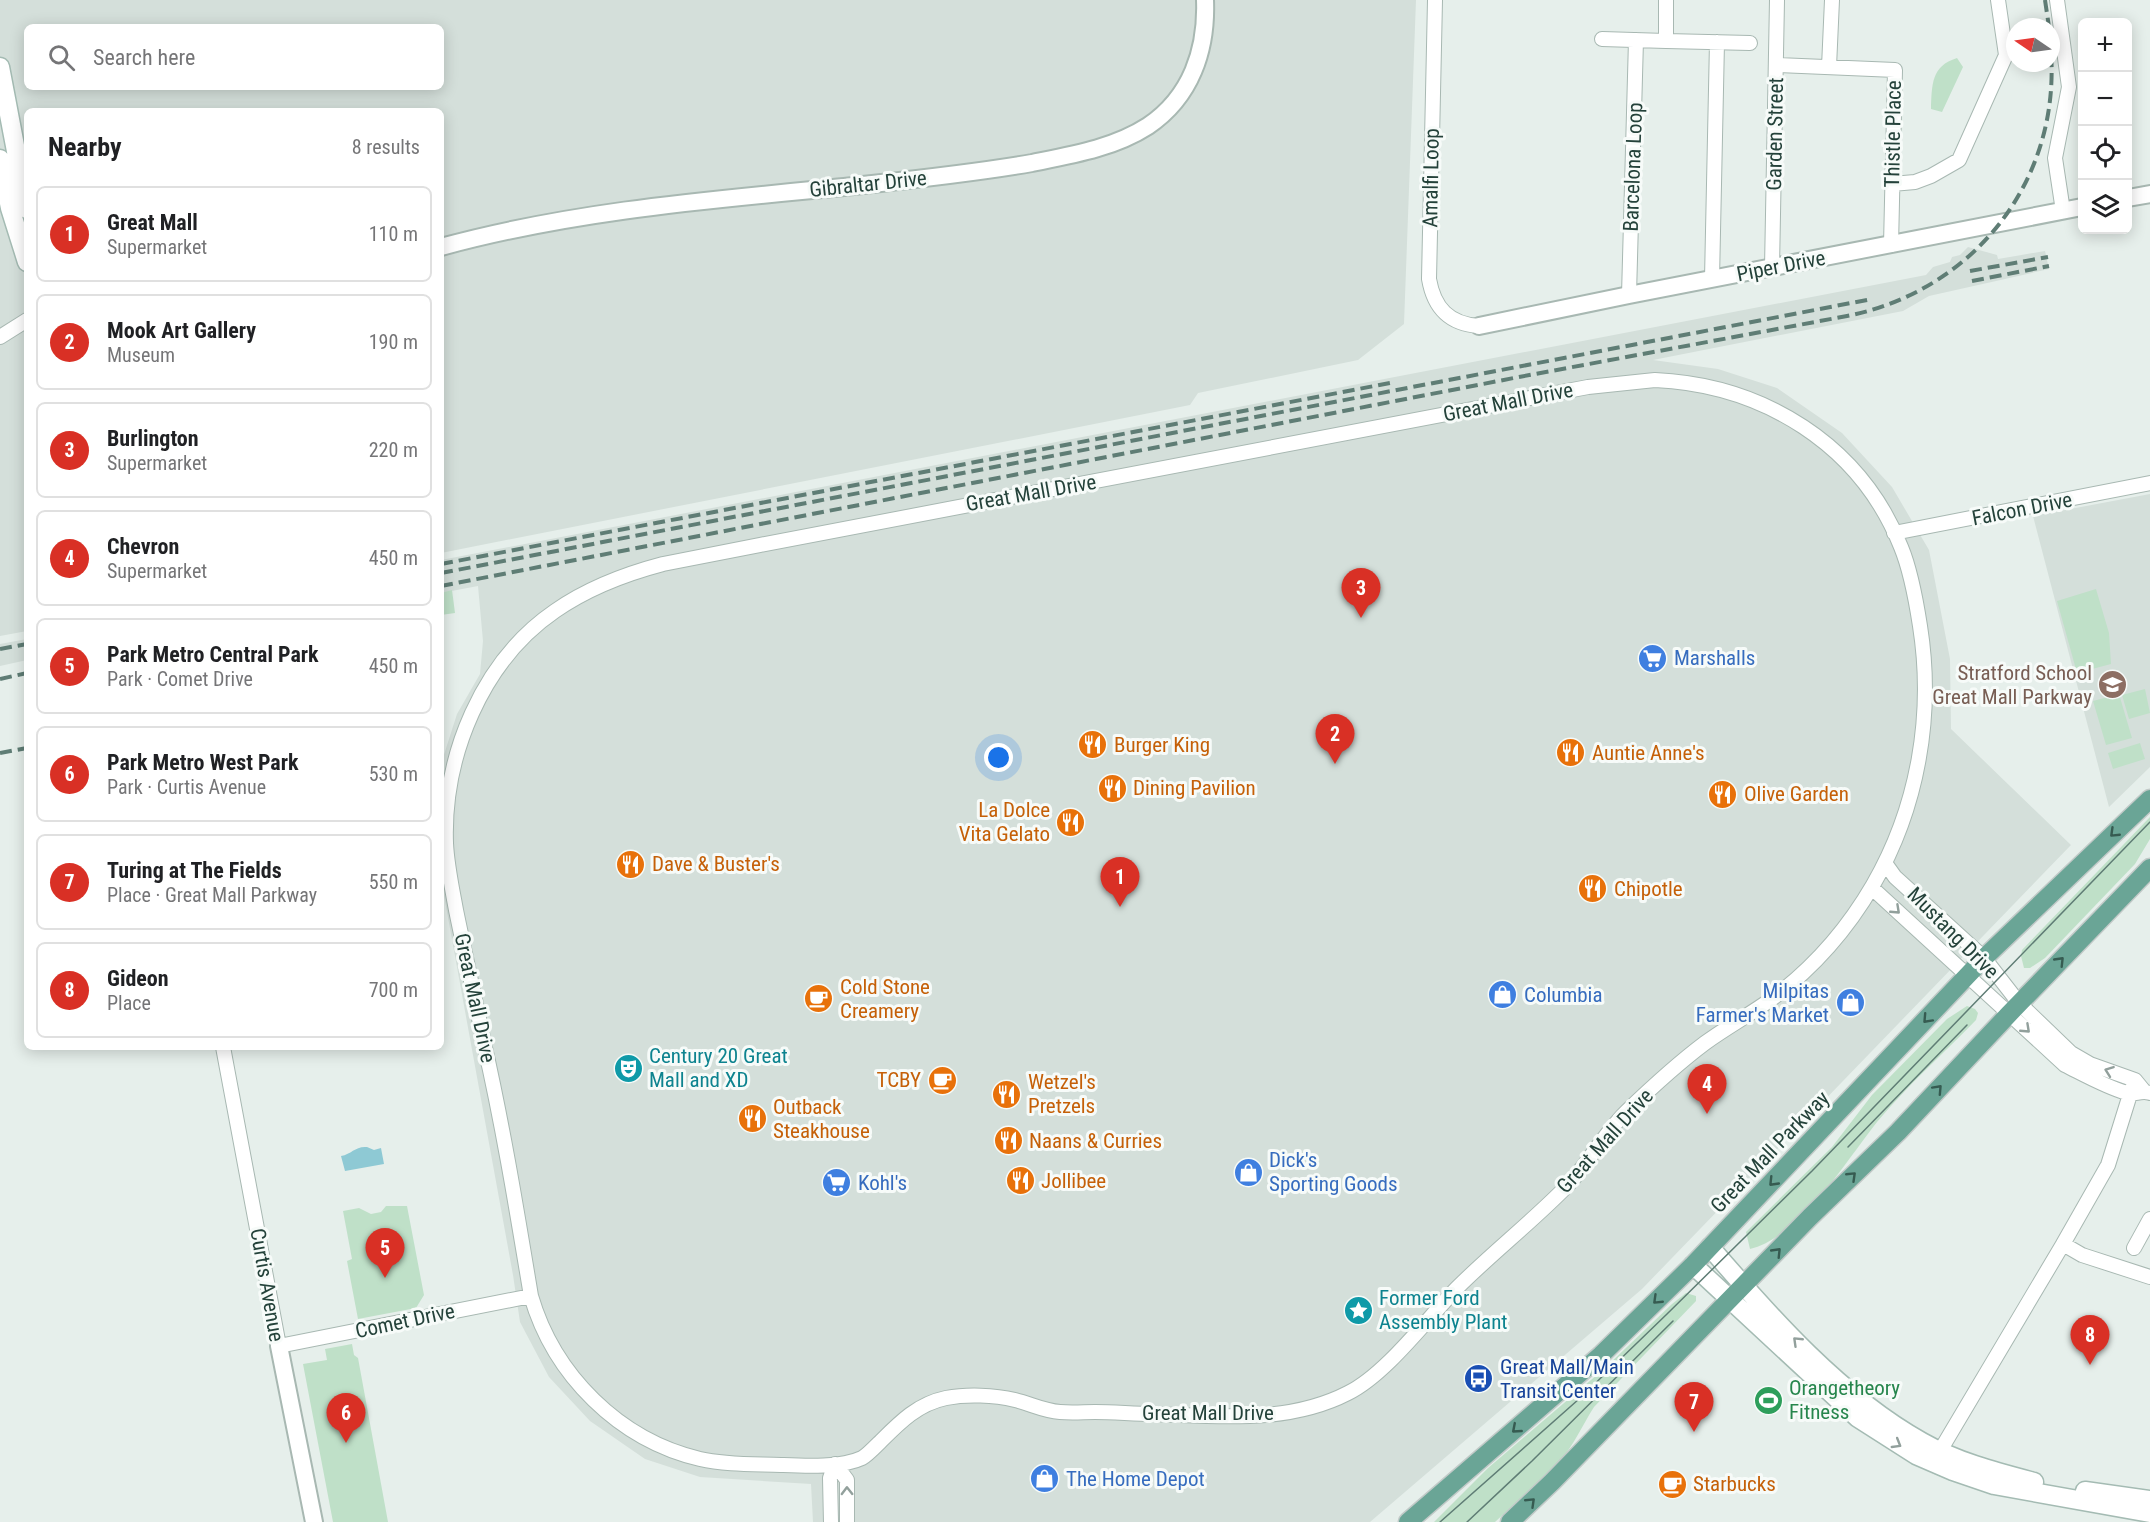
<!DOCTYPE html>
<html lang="en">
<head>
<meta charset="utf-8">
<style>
	body { margin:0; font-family:"Roboto Condensed",sans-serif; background:#f6f6f6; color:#202124 }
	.controls { position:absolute; right:18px; top:18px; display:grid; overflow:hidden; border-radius:9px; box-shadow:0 3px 15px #0003 }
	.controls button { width:54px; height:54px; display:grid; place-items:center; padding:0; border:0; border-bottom:2px solid #e0e0e0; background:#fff; color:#202124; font:30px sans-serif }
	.compass { position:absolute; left:2006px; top:18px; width:54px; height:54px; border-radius:50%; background:#fff; box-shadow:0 3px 15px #0003; rotate:283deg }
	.you { position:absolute; left:999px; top:758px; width:21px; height:21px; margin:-15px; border:4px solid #fff; border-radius:50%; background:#1a73e8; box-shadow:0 0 0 9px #1a73e833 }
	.badge { display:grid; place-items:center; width:39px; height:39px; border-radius:50%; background:#d93025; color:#fff; font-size:20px; font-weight:700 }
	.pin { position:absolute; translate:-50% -50px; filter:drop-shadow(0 2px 3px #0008) }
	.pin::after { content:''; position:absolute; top:32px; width:21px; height:18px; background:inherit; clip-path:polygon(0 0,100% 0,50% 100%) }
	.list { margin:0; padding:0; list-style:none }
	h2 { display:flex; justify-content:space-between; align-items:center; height:78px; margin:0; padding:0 24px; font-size:26px }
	h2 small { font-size:20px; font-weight:400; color:#757577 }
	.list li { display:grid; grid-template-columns:39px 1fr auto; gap:18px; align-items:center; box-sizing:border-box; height:96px; margin:0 12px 12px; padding:0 12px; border:2px solid #e0e0e0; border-radius:9px }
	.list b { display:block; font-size:22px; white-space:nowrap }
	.list p { margin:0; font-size:20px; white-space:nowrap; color:#757577 }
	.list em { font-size:20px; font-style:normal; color:#757577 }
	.icon { flex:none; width:33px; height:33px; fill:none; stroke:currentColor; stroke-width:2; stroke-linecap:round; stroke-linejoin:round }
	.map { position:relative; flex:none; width:2150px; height:1522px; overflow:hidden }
	.search { position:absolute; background:#fff; box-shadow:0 3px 15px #0003; left:24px; top:24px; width:420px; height:66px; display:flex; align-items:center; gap:15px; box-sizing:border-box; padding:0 21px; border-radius:9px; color:#757577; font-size:22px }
	.panel { position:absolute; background:#fff; box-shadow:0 3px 15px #0003; left:24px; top:108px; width:420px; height:942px; border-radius:9px }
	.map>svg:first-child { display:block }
</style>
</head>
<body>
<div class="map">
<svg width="2150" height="1522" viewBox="0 0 2150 1522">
	<rect width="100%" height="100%" fill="#e6efeb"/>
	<path fill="#d4dfda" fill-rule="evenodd" d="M0,0H1416L1404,324L1358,360L1198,393L1190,405L441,553V111H27V631L0,636ZM27,27H441V87H27Z
		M1968,247L1997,255L1998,259L2045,251L2049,269L1929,296L1903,311L1653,360L1718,369L1777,388L1842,433L1892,487L1929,550L1950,659L1951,729L2071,845L1642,1289L1370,1522H813L811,1484L700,1477L645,1459L590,1421L549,1377L520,1322L513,1275L441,879V764L457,714L480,674L483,641L478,586L441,593V560L1926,275L1933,267L1950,262L1952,257L1960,255Z
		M2150,494V767L2109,807L2033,516Z
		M27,639V660L0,666V644Z"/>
	<path fill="#bfe0c8" d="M1957,58L1963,67L1942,112L1931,109C1932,85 1931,66 1957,58Z
		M2096,589L2109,633L2111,664L2077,673L2057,601Z
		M452,590L455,613L441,615V593Z
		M2145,689L2150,713L2129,719L2122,695Z
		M2119,694L2132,738L2106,745L2093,701Z
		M2140,743L2145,759L2113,769L2108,753Z
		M2150,817V839L2135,864L2045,958L2030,968H2024L2021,956L2022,950Z
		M1967,1006L1975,1009L1978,1013L1976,1020C1943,1054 1907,1086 1877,1122C1846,1161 1800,1237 1750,1249L1746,1232L1832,1147L1872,1095L1947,1019Z
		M386,1206H407L424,1295L416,1308L358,1319L347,1261L352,1259L343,1211L359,1208L371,1214L381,1212Z
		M1686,1293L1696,1296V1301L1594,1407C1582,1426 1574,1445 1559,1462C1540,1483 1516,1502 1495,1522H1434L1488,1468L1605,1368L1672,1304Z
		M352,1344L354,1355L358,1358L388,1522H333L303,1364L327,1360L325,1349Z"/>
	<path fill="#8ec9d4" d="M367,1147L374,1150L381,1148L384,1164L345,1171L341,1156C352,1154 355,1146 367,1147Z"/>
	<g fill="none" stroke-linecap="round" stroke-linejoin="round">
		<defs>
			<path id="minor" d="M1435,0L1429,279C1434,308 1449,324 1479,326
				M1666,0V41L1750,43
				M2057,0L2069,87L2055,158L2063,211
				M1602,39L1666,41
				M1776,65L1895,70L1891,245
				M1829,67L1832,0
				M1892,184L1915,182L1931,176L1959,160L2006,55L1998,0
				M1772,268L1777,0
				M1712,279L1717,42
				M1629,295L1636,40
				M0,337L27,320
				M1655,380C1763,385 1860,444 1901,547C1911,571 1916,600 1920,626C1934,715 1918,807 1873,885C1848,928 1813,968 1773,998C1751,1014 1727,1027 1705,1043C1677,1064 1651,1088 1626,1112C1604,1134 1589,1162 1568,1185C1533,1221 1493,1252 1457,1288C1426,1320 1386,1374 1348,1393C1288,1424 1219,1416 1153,1414C1134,1414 1115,1412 1095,1412C1084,1412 1072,1413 1060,1412C1044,1411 1031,1404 1015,1400C994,1395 967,1394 946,1398C917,1404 899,1423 879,1443C876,1446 866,1456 862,1458C841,1468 804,1466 781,1465C754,1464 726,1465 700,1459C619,1440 554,1375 531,1296C517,1212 503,1126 484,1043C475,998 465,954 456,910C452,888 447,865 446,843C443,756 482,661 555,611C588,588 625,574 663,564C971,503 1280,447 1588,387Z
				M1894,533L2150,483
				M1885,863L1895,877L1984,958L2019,1003L2071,1053L2090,1064L2135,1080L2144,1091
				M1872,888L2065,1065C2085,1075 2106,1087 2127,1093C2134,1095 2142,1090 2150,1093
				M223,1047L279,1346L531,1296
				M2132,1088L2108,1165L2063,1244L2082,1255L2150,1277
				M2134,1248L2150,1219
				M1940,1451L2063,1244
				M835,1464L847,1480V1522
				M831,1522L830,1478L835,1464"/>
			<path id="tertiary" d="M2128,198L2150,194
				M441,247C572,211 709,200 844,187C908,180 969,174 1032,163C1072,155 1114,148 1148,126C1191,97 1207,50 1205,0
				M1479,326L1629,295L2082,207
				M279,1346L314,1522"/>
			<path id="secondary" d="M0,67L27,209
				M0,159L10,208L27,262
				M1710,1247C1770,1317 1841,1397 1922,1442C1957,1462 1996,1472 2034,1482
				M1693,1265L1858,1418L1916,1455L1953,1471L1994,1485L2150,1513
				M2085,1491L2150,1500"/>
			<path id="primary" d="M1408,1522L1601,1355L1693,1265L1984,958L2150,799
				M1510,1522L1552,1482L1810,1217L1898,1132L2009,1014L2150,868"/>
		</defs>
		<use href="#minor" stroke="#a8b8b2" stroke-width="16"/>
		<use href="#tertiary" stroke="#a8b8b2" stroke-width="20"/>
		<use href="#secondary" stroke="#a4bbb3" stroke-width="21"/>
		<use href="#primary" stroke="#c2cac8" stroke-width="21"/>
		<use href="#minor" stroke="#fff" stroke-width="14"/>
		<use href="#tertiary" stroke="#fff" stroke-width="16"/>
		<use href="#secondary" stroke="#fff" stroke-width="18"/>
		<use href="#primary" stroke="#6aa596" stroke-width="18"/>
		<path stroke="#5f7d75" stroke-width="1.5" d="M1848,1147L1967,1025
			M1440,1522L1579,1399L1667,1314L1812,1171L2150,822
			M1467,1522L1532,1461L1673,1321"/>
		<path stroke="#5f7d75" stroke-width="4" stroke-dasharray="12 6" stroke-linecap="butt" d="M2045,0L2049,27
			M1970,271L2048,257
			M1972,281L2049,266
			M441,564L1390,383
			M441,573L1872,299
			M441,586L1519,377L1847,316C1973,291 2060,182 2051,53
			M0,649L27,644
			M0,679L27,673
			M0,753L27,748"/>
	</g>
	<defs><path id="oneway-chevron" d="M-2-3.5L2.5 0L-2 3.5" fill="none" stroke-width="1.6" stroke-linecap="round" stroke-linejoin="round" transform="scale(1.5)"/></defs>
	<g stroke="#365b51">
		<use href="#oneway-chevron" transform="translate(2114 833) rotate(136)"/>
		<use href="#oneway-chevron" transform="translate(2060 961) rotate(-46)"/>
		<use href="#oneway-chevron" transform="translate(1927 1019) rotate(133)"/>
		<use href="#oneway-chevron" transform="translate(1938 1089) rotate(-47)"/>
		<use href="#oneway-chevron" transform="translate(1852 1176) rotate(-44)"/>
		<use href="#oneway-chevron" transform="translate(1773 1182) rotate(134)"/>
		<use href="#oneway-chevron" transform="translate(1777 1252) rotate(-46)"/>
		<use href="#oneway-chevron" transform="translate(1657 1300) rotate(136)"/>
		<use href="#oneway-chevron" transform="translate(1516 1429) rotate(139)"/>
		<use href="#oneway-chevron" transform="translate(1531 1502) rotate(-44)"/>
	</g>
	<g stroke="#92a09c">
		<use href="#oneway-chevron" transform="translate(1896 910) rotate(43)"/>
		<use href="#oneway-chevron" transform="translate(2026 1029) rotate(43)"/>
		<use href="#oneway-chevron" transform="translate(2109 1071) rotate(-160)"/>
		<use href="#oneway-chevron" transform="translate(1797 1341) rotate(-136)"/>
		<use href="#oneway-chevron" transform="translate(1897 1444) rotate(31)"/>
		<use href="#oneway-chevron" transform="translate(847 1491) rotate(-91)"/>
	</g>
	<defs>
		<symbol id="supermarket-disc" viewBox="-11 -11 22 22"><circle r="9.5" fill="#3f7fe0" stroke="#f7fbf9"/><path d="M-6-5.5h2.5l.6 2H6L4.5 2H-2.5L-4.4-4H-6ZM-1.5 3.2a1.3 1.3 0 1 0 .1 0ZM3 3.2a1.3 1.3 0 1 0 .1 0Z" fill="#fff"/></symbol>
		<symbol id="school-disc" viewBox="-11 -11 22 22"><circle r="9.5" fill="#8d6e63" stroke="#f7fbf9"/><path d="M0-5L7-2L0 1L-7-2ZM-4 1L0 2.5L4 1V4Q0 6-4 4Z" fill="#fff"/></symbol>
		<symbol id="restaurant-disc" viewBox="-11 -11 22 22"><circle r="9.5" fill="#e8710a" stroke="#f7fbf9"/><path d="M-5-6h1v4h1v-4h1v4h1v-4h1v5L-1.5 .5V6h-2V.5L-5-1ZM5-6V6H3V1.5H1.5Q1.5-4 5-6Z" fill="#fff"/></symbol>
		<symbol id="shop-disc" viewBox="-11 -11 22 22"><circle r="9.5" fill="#3f7fe0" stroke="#f7fbf9"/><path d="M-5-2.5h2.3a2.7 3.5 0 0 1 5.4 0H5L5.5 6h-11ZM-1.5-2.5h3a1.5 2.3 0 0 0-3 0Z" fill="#fff"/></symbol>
		<symbol id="cafe-disc" viewBox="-11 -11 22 22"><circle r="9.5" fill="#e8710a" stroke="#f7fbf9"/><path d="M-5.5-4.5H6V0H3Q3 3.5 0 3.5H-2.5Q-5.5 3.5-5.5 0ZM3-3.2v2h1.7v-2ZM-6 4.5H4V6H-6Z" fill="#fff"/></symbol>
		<symbol id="theatre-disc" viewBox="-11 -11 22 22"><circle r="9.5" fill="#0f9aa8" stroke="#f7fbf9"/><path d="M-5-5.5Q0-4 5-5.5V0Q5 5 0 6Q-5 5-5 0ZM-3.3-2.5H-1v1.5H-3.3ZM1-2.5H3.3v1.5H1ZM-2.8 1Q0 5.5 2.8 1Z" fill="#fff"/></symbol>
		<symbol id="sight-disc" viewBox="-11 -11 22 22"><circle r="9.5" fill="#0f9aa8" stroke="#f7fbf9"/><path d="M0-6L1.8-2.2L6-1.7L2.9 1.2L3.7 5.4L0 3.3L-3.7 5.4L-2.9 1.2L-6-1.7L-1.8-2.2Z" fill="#fff"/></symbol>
		<symbol id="bus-disc" viewBox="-11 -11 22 22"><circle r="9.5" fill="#1a4fb4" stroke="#f7fbf9"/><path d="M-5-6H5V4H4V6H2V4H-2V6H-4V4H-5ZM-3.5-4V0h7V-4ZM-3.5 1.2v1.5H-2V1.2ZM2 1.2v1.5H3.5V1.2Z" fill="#fff"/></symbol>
		<symbol id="stadium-disc" viewBox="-11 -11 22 22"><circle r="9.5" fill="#2e9e5b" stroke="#f7fbf9"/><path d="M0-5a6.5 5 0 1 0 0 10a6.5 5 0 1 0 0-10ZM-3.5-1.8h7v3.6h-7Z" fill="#fff"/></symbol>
	</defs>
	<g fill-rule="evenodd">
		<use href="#supermarket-disc" x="1636" y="642" width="33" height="33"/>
		<use href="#school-disc" x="2096" y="668" width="33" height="33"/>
		<use href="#restaurant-disc" x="1076" y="728" width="33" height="33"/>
		<use href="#restaurant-disc" x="1554" y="736" width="33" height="33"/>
		<use href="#restaurant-disc" x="1096" y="772" width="33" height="33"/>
		<use href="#restaurant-disc" x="1706" y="778" width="33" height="33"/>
		<use href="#restaurant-disc" x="1054" y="806" width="33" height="33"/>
		<use href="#restaurant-disc" x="614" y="848" width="33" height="33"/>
		<use href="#restaurant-disc" x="1576" y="872" width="33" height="33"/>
		<use href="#shop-disc" x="1486" y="978" width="33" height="33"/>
		<use href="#cafe-disc" x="802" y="982" width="33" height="33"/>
		<use href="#shop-disc" x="1834" y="986" width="33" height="33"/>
		<use href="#theatre-disc" x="612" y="1052" width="33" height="33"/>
		<use href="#cafe-disc" x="926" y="1064" width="33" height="33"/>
		<use href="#restaurant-disc" x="990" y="1078" width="33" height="33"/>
		<use href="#restaurant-disc" x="736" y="1102" width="33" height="33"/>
		<use href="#restaurant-disc" x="992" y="1124" width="33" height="33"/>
		<use href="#shop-disc" x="1232" y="1156" width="33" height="33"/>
		<use href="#restaurant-disc" x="1004" y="1164" width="33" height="33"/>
		<use href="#supermarket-disc" x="820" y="1166" width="33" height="33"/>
		<use href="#sight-disc" x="1342" y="1294" width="33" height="33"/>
		<use href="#bus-disc" x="1462" y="1362" width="33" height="33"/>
		<use href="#stadium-disc" x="1752" y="1384" width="33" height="33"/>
		<use href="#shop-disc" x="1028" y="1462" width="33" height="33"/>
		<use href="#cafe-disc" x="1656" y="1468" width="33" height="33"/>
	</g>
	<g text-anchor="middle" stroke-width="6" stroke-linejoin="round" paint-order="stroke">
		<g font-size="21" fill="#24423a" stroke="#f7fbf9">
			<text transform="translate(1775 134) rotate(-89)" y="7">Garden Street</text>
			<text transform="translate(1893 134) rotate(-89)" y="7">Thistle Place</text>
			<text transform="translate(1633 167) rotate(-88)" y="7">Barcelona Loop</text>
			<text transform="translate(1431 178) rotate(-89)" y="7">Amalfi Loop</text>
			<text transform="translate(868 184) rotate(-6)" y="7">Gibraltar Drive</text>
			<text transform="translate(1781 266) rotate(-11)" y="7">Piper Drive</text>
			<text transform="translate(1508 402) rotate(-11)" y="7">Great Mall Drive</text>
			<text transform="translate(1031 493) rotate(-10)" y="7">Great Mall Drive</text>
			<text transform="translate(2022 509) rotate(-11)" y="7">Falcon Drive</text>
			<text transform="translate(1953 933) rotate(45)" y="7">Mustang Drive</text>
			<text transform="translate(475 998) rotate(78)" y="7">Great Mall Drive</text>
			<text transform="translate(1605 1141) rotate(-48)" y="7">Great Mall Drive</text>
			<text transform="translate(1770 1152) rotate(-46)" y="7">Great Mall Parkway</text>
			<text transform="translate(267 1285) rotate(80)" y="7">Curtis Avenue</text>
			<text transform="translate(405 1321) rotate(-12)" y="7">Comet Drive</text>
			<text x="1208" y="1420">Great Mall Drive</text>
		</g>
		<g font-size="21" fill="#366cbe" stroke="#f7fbf9" text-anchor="start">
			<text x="1674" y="665">Marshalls</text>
			<text x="1829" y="998" text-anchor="end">Milpitas<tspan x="1829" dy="24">Farmer's Market</tspan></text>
			<text x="1524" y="1002">Columbia</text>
			<text x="1269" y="1167">Dick's<tspan x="1269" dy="24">Sporting Goods</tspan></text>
			<text x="858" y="1190">Kohl's</text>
			<text x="1066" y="1486">The Home Depot</text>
		</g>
		<g font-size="21" fill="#785e54" stroke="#f7fbf9" text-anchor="end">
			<text x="2092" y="680">Stratford School<tspan x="2092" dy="24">Great Mall Parkway</tspan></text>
		</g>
		<g font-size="21" fill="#c56008" stroke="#f7fbf9" text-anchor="start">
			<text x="1114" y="752">Burger King</text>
			<text x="1592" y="760">Auntie Anne's</text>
			<text x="1133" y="795">Dining Pavilion</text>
			<text x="1744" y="801">Olive Garden</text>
			<text x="1050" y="817" text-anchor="end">La Dolce<tspan x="1050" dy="24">Vita Gelato</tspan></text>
			<text x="652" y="871">Dave &amp; Buster's</text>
			<text x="1614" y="896">Chipotle</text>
			<text x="840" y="994">Cold Stone<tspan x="840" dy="24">Creamery</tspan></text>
			<text x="921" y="1087" text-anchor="end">TCBY</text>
			<text x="1028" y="1089">Wetzel's<tspan x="1028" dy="24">Pretzels</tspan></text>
			<text x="773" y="1114">Outback<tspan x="773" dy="24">Steakhouse</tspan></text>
			<text x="1029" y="1148">Naans &amp; Curries</text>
			<text x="1041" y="1188">Jollibee</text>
			<text x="1693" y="1491">Starbucks</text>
		</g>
		<g font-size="21" fill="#0d838f" stroke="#f7fbf9" text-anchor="start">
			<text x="649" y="1063">Century 20 Great<tspan x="649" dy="24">Mall and XD</tspan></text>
			<text x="1379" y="1305">Former Ford<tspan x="1379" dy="24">Assembly Plant</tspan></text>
		</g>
		<g font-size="21" fill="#164399" stroke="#f7fbf9" text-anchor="start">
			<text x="1500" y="1374">Great Mall/Main<tspan x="1500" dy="24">Transit Center</tspan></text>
		</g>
		<g font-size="21" fill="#27864d" stroke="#f7fbf9" text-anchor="start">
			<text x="1789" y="1395">Orangetheory<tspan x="1789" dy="24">Fitness</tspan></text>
		</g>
	</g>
</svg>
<div class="controls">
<button>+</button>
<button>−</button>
<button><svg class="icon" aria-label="locate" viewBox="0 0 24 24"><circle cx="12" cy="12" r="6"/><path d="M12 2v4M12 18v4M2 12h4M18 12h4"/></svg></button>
<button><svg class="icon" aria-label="layers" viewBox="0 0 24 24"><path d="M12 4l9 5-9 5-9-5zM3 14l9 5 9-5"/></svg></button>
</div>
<svg class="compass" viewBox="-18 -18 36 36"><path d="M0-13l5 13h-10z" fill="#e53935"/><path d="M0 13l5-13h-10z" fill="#757577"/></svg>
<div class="you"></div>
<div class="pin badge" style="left:1120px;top:907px">1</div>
<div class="pin badge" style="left:1335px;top:764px">2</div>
<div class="pin badge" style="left:1361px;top:618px">3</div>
<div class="pin badge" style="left:1707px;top:1114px">4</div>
<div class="pin badge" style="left:385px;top:1278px">5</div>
<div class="pin badge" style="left:346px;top:1443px">6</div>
<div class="pin badge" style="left:1694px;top:1432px">7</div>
<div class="pin badge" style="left:2090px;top:1365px">8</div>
<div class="search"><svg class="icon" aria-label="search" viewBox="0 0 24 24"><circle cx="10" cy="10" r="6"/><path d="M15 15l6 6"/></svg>Search here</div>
<section class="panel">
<h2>Nearby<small>8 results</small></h2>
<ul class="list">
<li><span class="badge">1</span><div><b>Great Mall</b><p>Supermarket</p></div><em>110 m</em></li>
<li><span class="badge">2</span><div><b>Mook Art Gallery</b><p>Museum</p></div><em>190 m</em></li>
<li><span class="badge">3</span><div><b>Burlington</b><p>Supermarket</p></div><em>220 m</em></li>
<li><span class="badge">4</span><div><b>Chevron</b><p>Supermarket</p></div><em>450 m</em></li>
<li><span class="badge">5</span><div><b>Park Metro Central Park</b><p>Park · Comet Drive</p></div><em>450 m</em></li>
<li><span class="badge">6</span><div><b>Park Metro West Park</b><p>Park · Curtis Avenue</p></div><em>530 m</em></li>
<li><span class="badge">7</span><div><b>Turing at The Fields</b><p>Place · Great Mall Parkway</p></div><em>550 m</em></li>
<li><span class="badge">8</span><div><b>Gideon</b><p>Place</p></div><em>700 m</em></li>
</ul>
</section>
</div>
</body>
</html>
